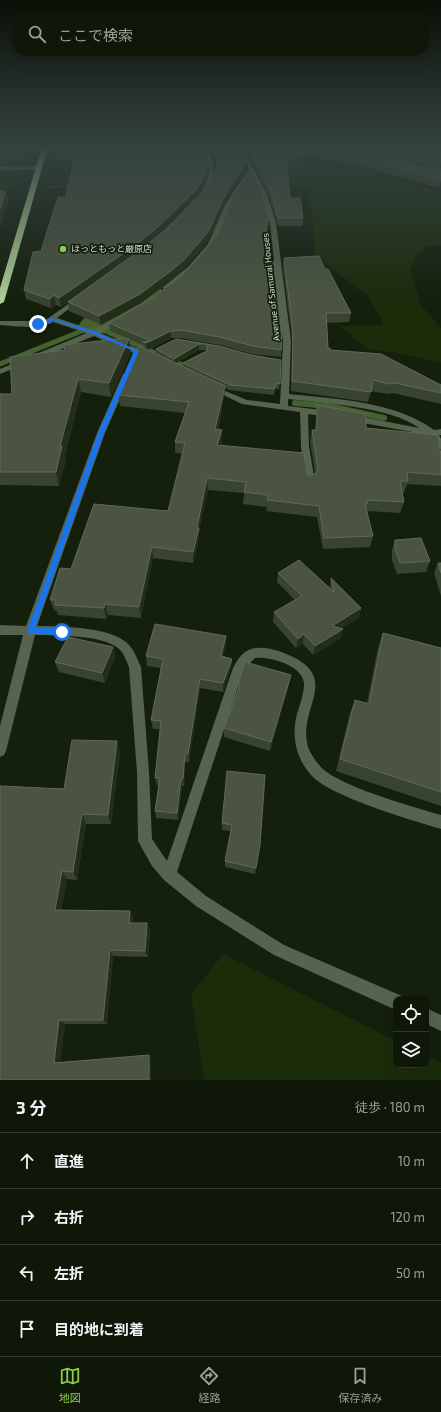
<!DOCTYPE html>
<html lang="ja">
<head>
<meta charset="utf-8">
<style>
	body { margin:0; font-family:"Exo 2","Noto Sans JP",sans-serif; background:#1d2417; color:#f1f3f6 }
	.controls { position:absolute; right:12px; bottom:12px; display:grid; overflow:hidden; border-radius:8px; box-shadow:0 4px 16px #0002 }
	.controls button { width:36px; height:36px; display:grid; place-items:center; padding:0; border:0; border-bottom:1px solid #2f362a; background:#0f1709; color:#f1f3f6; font:20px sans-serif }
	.stop { position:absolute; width:12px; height:12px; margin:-9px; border:3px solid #1a73e8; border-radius:50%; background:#fff }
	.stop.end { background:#1a73e8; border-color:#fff; box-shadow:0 1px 4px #0008 }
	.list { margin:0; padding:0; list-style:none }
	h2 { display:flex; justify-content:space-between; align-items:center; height:52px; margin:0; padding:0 16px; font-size:17px }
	h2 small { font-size:13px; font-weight:400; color:#9b9f9c }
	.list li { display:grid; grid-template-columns:26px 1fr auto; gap:12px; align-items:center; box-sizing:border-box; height:56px; padding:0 16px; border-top:1px solid #2f362a }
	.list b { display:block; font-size:15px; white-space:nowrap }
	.list em { font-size:13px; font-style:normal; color:#9b9f9c }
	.icon { flex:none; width:22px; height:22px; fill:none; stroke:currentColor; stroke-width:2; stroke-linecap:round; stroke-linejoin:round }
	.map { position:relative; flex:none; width:441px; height:1080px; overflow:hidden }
	.search { position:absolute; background:#0f1709; box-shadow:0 4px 16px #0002; left:12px; right:12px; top:12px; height:44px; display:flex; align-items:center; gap:10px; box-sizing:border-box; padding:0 14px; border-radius:16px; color:#9b9f9c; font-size:15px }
	.sheet { height:276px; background:#0f1709 }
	nav { display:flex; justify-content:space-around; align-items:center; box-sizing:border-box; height:56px; border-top:1px solid #2f362a; background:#0f1709; font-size:11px; color:#9b9f9c }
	nav a { display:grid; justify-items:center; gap:2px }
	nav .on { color:#88cf49 }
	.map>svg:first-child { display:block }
</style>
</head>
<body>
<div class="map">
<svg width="441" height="1080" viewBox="0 0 441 1080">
	<rect width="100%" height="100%" fill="#141f0c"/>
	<path fill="#1b2c0b" d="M292,148L301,163L354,170L441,192V245L428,246L417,253L410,269L421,305L441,328V363L399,353L367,349L340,326L384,325L368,296L316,257L309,187L288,186L289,174L282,149Z
		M0,174H19L12,188L2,189L0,193Z
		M223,954L396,1041V1065H426V1056L441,1063V1080H204L191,995Z"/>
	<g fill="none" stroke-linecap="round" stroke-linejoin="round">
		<path stroke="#456130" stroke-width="5" d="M0,364L94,326L192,369"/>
		<path stroke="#456130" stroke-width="6" d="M295,403L329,406L384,418"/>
		<path fill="#456130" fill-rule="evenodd" d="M149,284L159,287L164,293L159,299L105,333L94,335L83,333L78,326L83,319L139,287Z"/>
		<path stroke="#636d5c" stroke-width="1.5" stroke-dasharray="1 1" stroke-linecap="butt" d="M49,187L70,186"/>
		<path fill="#56634e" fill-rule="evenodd" d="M202,147H206C217,164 216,177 206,194L204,195L201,193C211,176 211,164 202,147Z
			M238,147H242L267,194L276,223L291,341L289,394C336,399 394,401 434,430L441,429V435H439L441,439V449L438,448L429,435L352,421L348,418L352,415L419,428C392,407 323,403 288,399V406L329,411L333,414L329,417L308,414L309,446L315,483L310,486L305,483L301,446L300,412L242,404L209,388L213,386L247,400L280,404L283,341L270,223L261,194L251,174L232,203L213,246L192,269L167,289L162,288L188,267L208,244L226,203L249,169Z
			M0,166H39L42,168L39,170H0Z
			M80,296L82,297V299L57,318L93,330L118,317H124V321L100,333L151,354V358H145L94,336L0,374V369L87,333L53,322C41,330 14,326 0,325V321H44Z
			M123,374H129L130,376L105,433L37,626C60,626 111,627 127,643C134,649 137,659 141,667L149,772L152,839L167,861L233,668C238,658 245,648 258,648C269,647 282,652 293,657C338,679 300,708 307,742C308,751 315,760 320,766C337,786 414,807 441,815V829C411,820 332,797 312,776C296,759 291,736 297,714C300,704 304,694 304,684C304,666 270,656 255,658L244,669L177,872L206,896L284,945L402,996L403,999H396V1010L274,955L196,906L164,880L152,866L138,841L137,772L129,667C126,660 124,653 118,648C100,634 57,636 35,635L6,751L4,755L0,757V726L23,635H0V625L26,626L97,433Z
			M426,1008L441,1015V1031L426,1024Z"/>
		<path fill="#aac994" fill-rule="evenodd" d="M42,147H48L4,302L0,304V288Z"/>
	</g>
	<path fill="#394430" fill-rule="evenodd" d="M0,147H30L25,161L0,163Z
		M57,147L208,171L206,183L197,197L160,234L165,230L203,192L214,177L217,165L216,157L208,147H241L247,161V169L228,197L208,241L185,268L172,280L141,303L101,325L69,311L68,302L61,307L56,305L51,308L26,299L24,290L66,197L74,159H57L56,151Z
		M244,147H441V187L439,188L359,165L316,157L286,158L290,198L303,218V226H278L268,193Z
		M234,194L269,220V226H266L270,262L282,334L281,357L252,354L220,345L180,338H171L148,350L156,354V349L176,339L219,346L251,355L281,360L279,389H275L274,395L229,390L225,388L224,397L218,430L222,442L221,445L307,474L311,476L315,473L310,441L312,430H315L316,417L317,405L366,428L441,456V486L407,484L404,493L402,492L404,502L400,513L367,511L373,536L370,547L323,549L317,517L266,511L267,507L243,504L244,493L208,490L199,530V539L193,563L153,558L141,618L108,615L106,619L58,615L57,611L54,610L50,600L71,569L168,511L183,454L175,453V442L185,413L120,406L118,395L120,390V387L144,348L143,345L110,330L109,323L149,300L180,277L194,263L217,235ZM199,350H207L183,363V367L176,363Z
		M284,258L325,269L351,313L349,322L327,323L328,348L330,350L441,393V404L393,393L387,394L371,391L368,402L291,391L292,341L283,268Z
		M131,353L111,397L81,392L65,455L66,460L59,486L0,485V394H12Z
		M395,540L430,561L426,572L397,574L392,560V550Z
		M438,563H441V596L434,573Z
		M278,573L330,588L331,578L361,608L359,618L341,628V638L313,655L303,644L296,648L273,622L274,612L295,600L277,582Z
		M383,633L441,648V806L336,771L350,713L355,700L367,703L378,648Z
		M226,636V645L223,656L232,659L231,668L223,692L200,688L189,762H185L184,786H182L178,820L156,818L155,811L159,785H157L155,778L160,729H153L151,720L161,668L147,666L146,656Z
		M113,647L115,657L105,683L59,672L55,662Z
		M238,684H289L270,751L224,737V728L238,691Z
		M120,752L111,824H86L77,880L67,879L61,910L130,911L133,918L132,923L150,929L148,957L113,956L107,1024H65L60,1062L151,1058V1080H0L64,789Z
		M227,771L260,845L255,874L225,867V861L231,831L222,830V823Z"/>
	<path fill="#232e1a" d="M26,147H30L25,161L24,155Z
		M247,161V169L228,197L208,241L185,268L172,280L141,303L101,325L99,316L228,189Z
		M208,163V171L206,183L197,197L160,235L138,253L61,307L59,298Z
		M441,180V187L439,188Z
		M6,191L9,202L0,228V209Z
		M54,295L56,305L51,308L50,299Z
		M171,331V338L147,350L146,343Z
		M129,339L131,353L111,397L109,383Z
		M199,344V350L174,364V359Z
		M78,379L81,392L65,455L66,460L59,486L56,472L60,446Z
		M225,386L224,397L215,441V429Z
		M222,430V442L217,456V445Z
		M207,478L208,490L199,530V539L193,563V552L197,528Z
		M152,547L153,558L141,618L139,607Z
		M105,604L108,615L106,619L104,608Z
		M361,608L359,618L330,635L332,626Z
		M343,629L341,638L313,655L315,646Z
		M304,634L303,644L296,648L298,639Z
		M226,636V645L221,665V656Z
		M113,647L115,657L105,683L102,673Z
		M232,659L231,668L223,692V683Z
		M291,675L289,684L270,751L271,742Z
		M200,679V688L189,762L188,754Z
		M117,741L120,752L111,824L108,815Z
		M185,754V762L184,786L183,779Z
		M181,779L182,786L178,820L177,813Z
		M82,814L86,824L77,880L73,872Z
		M62,871L67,879L60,917L55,910Z
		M130,911L133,918L132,929L129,923Z
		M147,923L150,929L148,957L145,951Z
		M110,950L113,956L107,1024L103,1020Z
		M59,1020L65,1024L60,1065L54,1063Z
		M149,1055L151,1058V1080H149Z"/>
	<path fill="#4a5441" stroke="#5f6a58" d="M0,147H26L24,155L0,156Z
		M57,147H205L207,151L208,163L205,175L197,189L159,226L137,244L59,298L54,295L50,299L24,290L33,252L41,251L58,197H66L76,151H56Z
		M214,147H241L247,161L228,189L208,232L185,259L171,271L140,294L99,316L68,302L143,248L165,230L203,192L214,177L217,163L216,149Z
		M248,147H358L418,167L441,170V180L360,157L317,149L285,150L290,198H300L303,218H278L269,185Z
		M378,147H441V163L422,161Z
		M251,171L260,188L269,217V220H266L270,262L274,261L282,334L281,350L253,346L220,337L180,330L171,331L146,343L143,342L151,341L109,323L149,300L180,277L194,263L217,235L234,194Z
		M0,191H6L0,209Z
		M319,256L325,269H328L351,313H326L328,348H330V350L381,354L441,385V393L395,383L389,384L373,380L371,392L292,381L293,331L284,258Z
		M125,338L129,339L109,383L78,379L60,446H62L56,472H0V394H12L10,357L65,350L64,345Z
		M176,339L219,346L251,355L281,360L280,384L276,383L274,389L230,385L183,363L207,351V345L206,344H199L174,359L156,349Z
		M139,346L225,386L215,429L222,430L217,445L304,453L307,474L311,476L318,471L312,430H317V405L366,414V428L438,435L441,456V475L407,472L408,481H400L404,502L367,500V504H365L373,536L324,538L319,506L267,500L268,495L244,492L246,482L207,478L197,528H199L193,552L152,547L139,607L105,604L104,608L55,605L56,600H50L60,568L71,569L94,504L168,511L185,443L175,442L189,402L118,395L121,388L120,387Z
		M421,538L430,561L400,563L395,549V540Z
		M299,560L334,592L331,578L361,608L332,626L343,629L315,646L304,634L298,639L274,612L302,596L278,573Z
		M438,563H441V573Z
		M155,624L226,636L221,656L232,659L223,683L200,679L188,754H185L183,779H181L177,813L155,811L160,778H155L161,721L151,720L163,659L146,656Z
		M383,633L441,648V792L340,759L355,700L369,704Z
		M68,637L113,647L102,673L55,662Z
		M245,662L291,675L271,742L224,728L240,685L238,684Z
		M72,740L117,741L108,815L82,814L73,872L62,871L55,910L130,911L129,923H147L145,951L110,950L103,1020H59L54,1063L149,1055V1080H0V786L64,789Z
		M227,771L265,775L260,845L256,868L225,861L232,825L222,823Z"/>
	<linearGradient id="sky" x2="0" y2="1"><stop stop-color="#0b1107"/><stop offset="0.49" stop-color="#344240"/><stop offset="1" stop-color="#344240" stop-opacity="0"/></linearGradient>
	<rect width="441" height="298" fill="url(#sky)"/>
	<path fill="#1a73e8" d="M51,318L96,332L139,351L104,433L35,628H62L66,632L62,635L30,634L27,631L98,433L134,351L93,334L53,320L48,324L38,325L35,324Z"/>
	<circle fill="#88cf49" stroke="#141f0c" stroke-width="1.5" cx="63" cy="249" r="4"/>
	<g text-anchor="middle" stroke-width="3.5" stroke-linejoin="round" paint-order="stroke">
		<g font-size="9" fill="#d5ddd0" stroke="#141f0c" text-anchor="start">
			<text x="71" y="252">ほっともっと厳原店</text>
		</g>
		<g font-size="9" fill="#d5ddd0" stroke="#141f0c">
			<text transform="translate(271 287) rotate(-96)" y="3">Avenue of Samurai Houses</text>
		</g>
	</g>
</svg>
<div class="controls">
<button><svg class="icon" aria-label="locate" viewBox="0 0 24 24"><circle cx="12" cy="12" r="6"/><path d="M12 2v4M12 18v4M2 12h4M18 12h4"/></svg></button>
<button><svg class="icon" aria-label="layers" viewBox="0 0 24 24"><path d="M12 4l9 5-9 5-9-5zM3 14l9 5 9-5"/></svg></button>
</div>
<div class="stop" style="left:62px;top:632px"></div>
<div class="stop end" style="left:38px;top:324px"></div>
<div class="search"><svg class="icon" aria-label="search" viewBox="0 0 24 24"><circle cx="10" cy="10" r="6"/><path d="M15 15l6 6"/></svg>ここで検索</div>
</div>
<section class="sheet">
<h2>3 分<small>徒歩 · 180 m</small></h2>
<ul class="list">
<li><svg class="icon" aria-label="ahead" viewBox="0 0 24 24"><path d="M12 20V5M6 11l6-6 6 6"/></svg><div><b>直進</b></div><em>10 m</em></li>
<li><svg class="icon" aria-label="right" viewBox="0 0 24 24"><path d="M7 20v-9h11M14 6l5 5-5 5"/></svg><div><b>右折</b></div><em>120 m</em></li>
<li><svg class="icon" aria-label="left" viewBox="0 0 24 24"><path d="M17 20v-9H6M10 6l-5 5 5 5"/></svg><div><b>左折</b></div><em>50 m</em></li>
<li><svg class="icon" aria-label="arrive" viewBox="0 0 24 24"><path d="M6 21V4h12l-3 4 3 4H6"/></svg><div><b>目的地に到着</b></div></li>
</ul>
</section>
<nav>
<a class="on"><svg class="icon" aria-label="map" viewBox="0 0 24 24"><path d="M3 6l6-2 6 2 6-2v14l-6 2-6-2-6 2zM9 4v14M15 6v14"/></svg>地図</a>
<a><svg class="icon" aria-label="directions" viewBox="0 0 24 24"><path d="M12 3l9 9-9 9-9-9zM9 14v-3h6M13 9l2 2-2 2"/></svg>経路</a>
<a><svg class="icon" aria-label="saved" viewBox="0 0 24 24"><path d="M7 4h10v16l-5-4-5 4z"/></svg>保存済み</a>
</nav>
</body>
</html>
